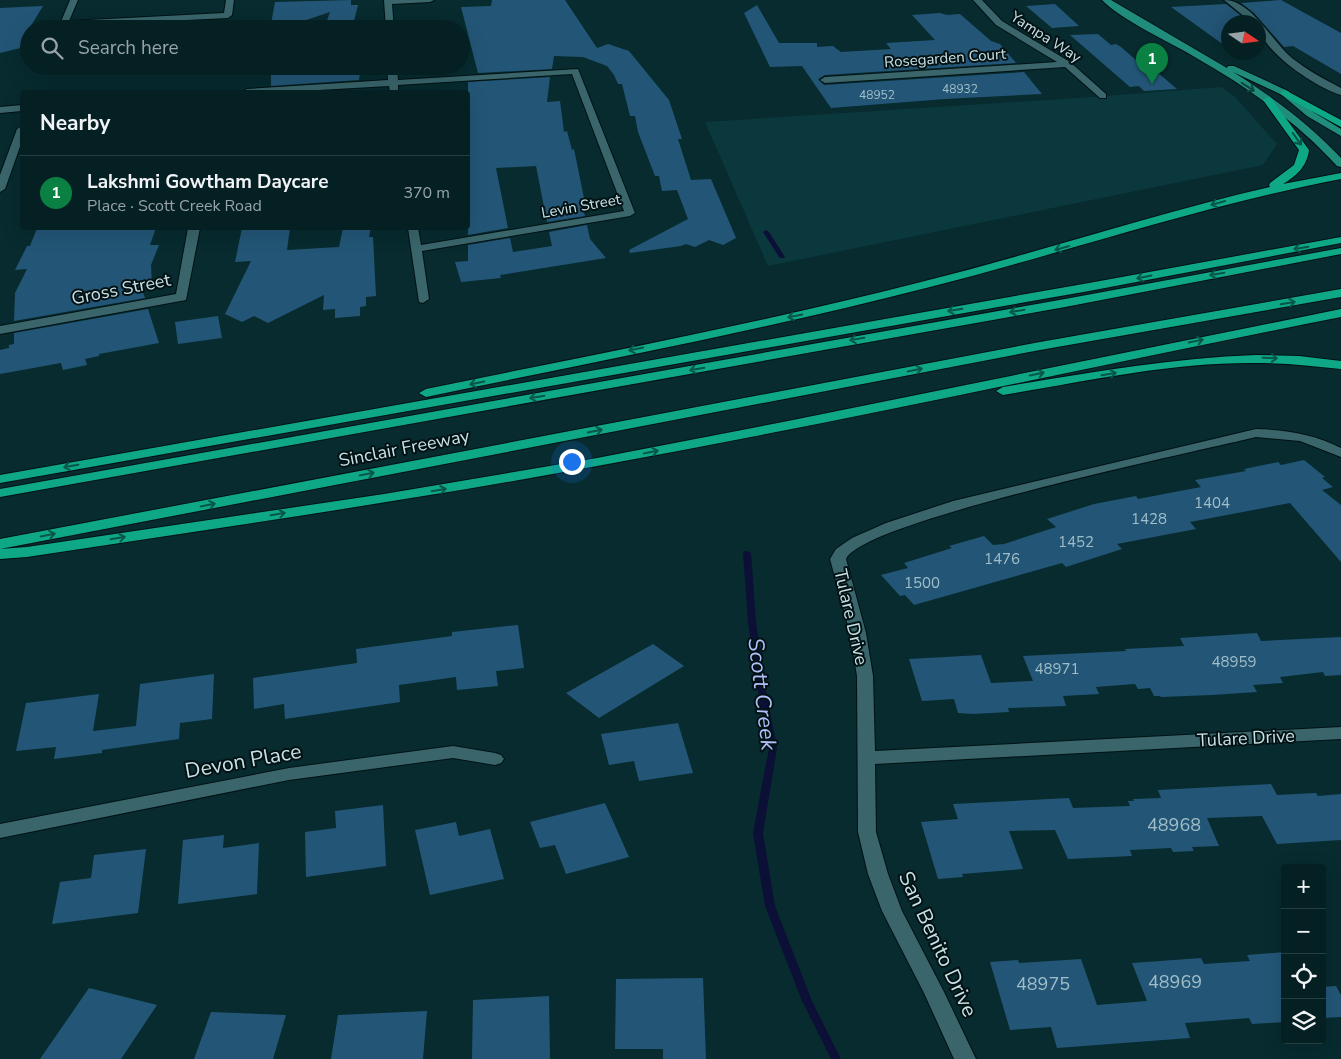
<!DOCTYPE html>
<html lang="en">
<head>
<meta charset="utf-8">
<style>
	body { margin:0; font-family:"Nunito Sans",sans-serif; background:#132d30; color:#f1f3f6 }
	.controls { position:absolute; right:15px; bottom:15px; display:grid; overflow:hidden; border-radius:5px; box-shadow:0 5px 20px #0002 }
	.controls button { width:45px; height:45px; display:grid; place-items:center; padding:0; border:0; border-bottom:1px solid #263e41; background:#052023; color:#f1f3f6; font:25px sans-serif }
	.compass { position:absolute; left:1221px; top:15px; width:45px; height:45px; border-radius:50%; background:#052023; box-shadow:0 5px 20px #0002; rotate:103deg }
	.you { position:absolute; left:571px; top:461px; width:18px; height:18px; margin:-12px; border:4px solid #fff; border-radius:50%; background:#1a73e8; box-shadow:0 0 0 8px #1a73e833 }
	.badge { display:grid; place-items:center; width:32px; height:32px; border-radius:50%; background:#0b8043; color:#fff; font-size:16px; font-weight:700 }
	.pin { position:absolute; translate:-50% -41px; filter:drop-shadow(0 1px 2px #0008) }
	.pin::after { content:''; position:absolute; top:26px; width:18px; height:15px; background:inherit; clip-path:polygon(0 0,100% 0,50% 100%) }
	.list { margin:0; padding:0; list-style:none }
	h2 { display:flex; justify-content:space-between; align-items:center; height:65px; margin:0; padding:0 20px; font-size:21px }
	h2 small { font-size:16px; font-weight:400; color:#97a3a6 }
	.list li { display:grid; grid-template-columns:32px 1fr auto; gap:15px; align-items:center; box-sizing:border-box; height:75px; padding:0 20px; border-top:1px solid #263e41 }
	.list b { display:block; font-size:19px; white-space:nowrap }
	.list p { margin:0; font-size:16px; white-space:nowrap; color:#97a3a6 }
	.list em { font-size:16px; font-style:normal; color:#97a3a6 }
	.icon { flex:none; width:28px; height:28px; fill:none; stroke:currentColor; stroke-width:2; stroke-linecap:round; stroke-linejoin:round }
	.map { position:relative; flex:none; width:1341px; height:1059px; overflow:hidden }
	.search { position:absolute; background:#052023; box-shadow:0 5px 20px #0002; left:20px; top:20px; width:450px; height:55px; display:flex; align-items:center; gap:12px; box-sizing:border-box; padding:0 18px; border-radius:28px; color:#97a3a6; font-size:19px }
	.panel { position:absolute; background:#052023; box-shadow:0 5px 20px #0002; left:20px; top:90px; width:450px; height:140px; border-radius:5px }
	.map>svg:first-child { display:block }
</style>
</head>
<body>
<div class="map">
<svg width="1341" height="1059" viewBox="0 0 1341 1059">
	<rect width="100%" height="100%" fill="#072b2f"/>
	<path fill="#0a383d" d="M1221,87L1235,97L1277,144L1263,165L768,266L705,122L1092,97Z"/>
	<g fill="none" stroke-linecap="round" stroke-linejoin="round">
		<path fill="#0c1037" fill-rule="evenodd" d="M766,230L769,232L785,257L784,258H780L779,257L763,232Z
			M744,551H747L751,553L756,622L765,686L777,748L763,833L775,906L812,1001L841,1059H831L802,1001L765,906L753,833L769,748L757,686L748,622L743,553Z"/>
	</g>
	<path fill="#235676" d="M351,0V5H349H358L352,29H324L330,12L280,29H270L275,2Z
		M492,0H565L597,48L608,44L629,51L669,100L682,139H678L691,180L711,179L736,238L723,245L709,240L695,247L686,244L681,246L630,253L629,250L688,219L677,190L662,191L659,176H655L638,132L635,116H630L622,84H618L614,75L607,66L583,57L554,56L552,69L478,73L461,7L491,6Z
		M1281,0L1341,33V74L1293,46L1284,47L1254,13L1241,3Z
		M1055,4L1079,26L1052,28L1026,6Z
		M1226,4L1249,22H1228V48L1171,7Z
		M757,5L779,43H817V47L833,46L841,52L891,49L886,43L935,40L912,15L940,13L947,15L960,14L991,41L1000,44L1016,63L825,75L818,79L824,85L1024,72L1042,94L945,99L831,108L802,66L770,67L744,13Z
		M43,6L29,29V46L0,53V8Z
		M1098,34L1111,45L1116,44L1121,47L1137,61H1144L1177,89L1144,91L1139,86L1130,87L1070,35Z
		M271,66H361L359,80L271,86Z
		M550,77L547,102L560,101L564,132L567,131L572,150L574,149L584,198H580L585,216L547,222L536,166L496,168L508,228L468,235V82Z
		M587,225L590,239L606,258L500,275L501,278L461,282L455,262L468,261V245L510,238L513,252L552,246L549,232Z
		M37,228H156L150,245H159L151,265L152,286L141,287L145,298L14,321L15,293L27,269L15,270L27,246H30Z
		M242,228H290L287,250L339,247L343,228H371L369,237H373L376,296L366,297V306L360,307V316L335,318V309L323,310L324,295L268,323L254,316L242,322L225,314L251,261L235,262Z
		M148,309L159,343L99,354V356L85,359L87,365L63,370L61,363L0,374V350L9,348V345L14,344V333Z
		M218,316L222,338L178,344L175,322Z
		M1304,460L1325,477L1322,478L1333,487L1322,490L1341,505V562L1290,503L1190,522L1196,529L1117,544L1122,549L1066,567L1062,563L914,605L905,595L900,596L881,575L908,568L904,563L952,548L949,546L984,536L993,545L1004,544L1056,527L1047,519L1094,504L1136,496L1138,499L1201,487L1195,480L1246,471L1244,469L1278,462L1281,465Z
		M518,625L524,668L496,671L498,686L457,690L456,677L399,685L400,702L285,719L284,704L254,709L253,678L357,663L356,649L452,636V632Z
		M1257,633L1261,641L1341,637V675L1325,676L1323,672L1280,677L1283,683L1253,685L1257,692L1212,695L1161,697L1160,696H1154L1150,688L1138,689L1135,684L1096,687L1099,694L1063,696L1066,706L1008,708L1009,712L973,714L958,713L954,699L922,701L909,659L981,655L991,683L1033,681L1023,656L1126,651L1125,649L1184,646L1180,638Z
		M653,644L684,666L599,718L566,693Z
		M214,674L212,719L180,723L179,739L102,750V753L54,759L56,747L16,751L26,703L99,694L93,731L136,726L140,684Z
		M678,723L693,773L639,781L634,761L609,765L601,734Z
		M1271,784L1277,795L1316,793L1318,796L1341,794V840L1277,844L1262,816L1207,818L1219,846L1192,847L1194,851L1173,852L1171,848L1130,850L1132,856L1068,859L1055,830L1009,831L1023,869L962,874L963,877L938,879L921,822L958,819L953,804L1069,798L1073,808L1130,806L1128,801H1134L1133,799L1161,798L1158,790Z
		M605,803L629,857L566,874L555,845L540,848L530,822Z
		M383,805L386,866L306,877L305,832L336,828L335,811Z
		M456,822L459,836L490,829L504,879L430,895L415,830Z
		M224,835L223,848L259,843L257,894L178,904L183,840Z
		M146,849L138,913L52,924L60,882L91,878L94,855Z
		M1285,952V1022L1252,1024L1249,1018L1185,1023L1190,1038L1057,1048L1051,1027L1010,1030L990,962L1018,960L1019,963L1081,959L1097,1005L1147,1001L1132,963L1201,958L1204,964L1250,961L1247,955Z
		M703,978L706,1059H663V1049H615L616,979Z
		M1336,986L1341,995V1017L1322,1018V987Z
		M89,988L157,1005L121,1059H40Z
		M549,996L550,1059H472L473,1000Z
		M427,1011L423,1059H331L338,1015Z
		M211,1012L286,1015L273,1059H194Z"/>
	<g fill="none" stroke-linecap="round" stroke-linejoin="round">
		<defs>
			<path id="minor" d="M70,0H78L69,21L224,13L226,0H234L232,15L228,18L61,26L60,24Z
				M384,0H434L430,2L392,4L394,29H386Z
				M973,0H982L1002,21L1070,62L1106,94V98H1100L1065,67L825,83L820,80L825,77L1057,62L996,25Z
				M1224,0C1252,0 1271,41 1292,58C1307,70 1324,79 1341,88V95C1317,88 1258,50 1258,22H1251Z
				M387,66H397L398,80L578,69L635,213L630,216L422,251L429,299L423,303L419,302L408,228H418L421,245L624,211L572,74L398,85V92H390L389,86L283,92H242L247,89L388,80Z
				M22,105V111L0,113V107Z
				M22,126V141L5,189L0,192V175L17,129Z
				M188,228H200L186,300L0,334V326L176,294Z
				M1256,429C1286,430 1314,434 1341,448V457L1300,441L1256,437C1199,451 862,521 846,559L866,633L873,676L875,751L1341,727V739L875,764L876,832L888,874L902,911L944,992L976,1059H954L924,993L882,911L868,874L858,832L857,676L850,633L830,559L836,549L852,538L886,523L953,501Z
				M453,746L495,753L501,755L504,759L501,763L495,765L453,758L289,780L0,838V824L289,768Z"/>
			<path id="major" d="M1102,0H1111L1227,68L1228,66H1234L1288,91L1313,112L1341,129V136L1307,116L1282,95L1233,72C1273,97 1309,124 1341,158V167L1337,166C1296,121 1246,86 1193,56C1168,41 1121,20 1102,0Z"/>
			<path id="highway" d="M1285,90L1341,120V127L1282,95L1280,93Z
				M1268,97L1271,98L1309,150C1307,167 1296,176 1283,184L1341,173V179C1201,206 1067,252 930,287C763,330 594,362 426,397L419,393L426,389C591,355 757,324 921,282C1038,253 1152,214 1270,187L1269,185L1270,183L1294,165L1299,150L1263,100Z
				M1341,237V243L1089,291L0,483V475L1089,283Z
				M1341,248V254L1065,307L0,497V489L1065,299Z
				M1341,289V297L1040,350L0,549V539L1040,342Z
				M1341,309V317C1093,366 846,421 597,466C408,501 217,528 27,557L0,559V549L27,547L384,494L597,458L783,422Z
				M1256,355L1299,356L1341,361V369C1313,366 1285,363 1257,363C1172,362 1087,381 1003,395L996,391L1003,387C1087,373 1171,358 1256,355Z"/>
		</defs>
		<use href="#minor" stroke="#001215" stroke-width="2"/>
		<use href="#major" stroke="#001215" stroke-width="2"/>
		<use href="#highway" stroke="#001215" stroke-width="2"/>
		<use href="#minor" fill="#39656b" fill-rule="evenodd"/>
		<use href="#major" fill="#208d7c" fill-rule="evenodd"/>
		<use href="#highway" fill="#0fa887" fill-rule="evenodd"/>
	</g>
	<defs><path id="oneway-shaft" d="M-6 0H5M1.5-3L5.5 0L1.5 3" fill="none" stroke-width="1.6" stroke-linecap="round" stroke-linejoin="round" transform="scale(1.25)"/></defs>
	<use stroke="#0e433e" href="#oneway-shaft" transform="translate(1248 87) rotate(33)"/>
	<g stroke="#085648">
		<use href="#oneway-shaft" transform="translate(1297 139) rotate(55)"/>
		<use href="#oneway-shaft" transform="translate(1218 203) rotate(164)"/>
		<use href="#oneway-shaft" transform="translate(1062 248) rotate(164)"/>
		<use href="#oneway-shaft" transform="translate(1301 248) rotate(170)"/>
		<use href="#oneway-shaft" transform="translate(1217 274) rotate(170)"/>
		<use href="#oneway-shaft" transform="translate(1144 277) rotate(169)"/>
		<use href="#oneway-shaft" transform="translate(1288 303) rotate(-10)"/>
		<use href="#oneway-shaft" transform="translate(955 310) rotate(170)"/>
		<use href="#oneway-shaft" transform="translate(1017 311) rotate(171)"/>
		<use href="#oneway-shaft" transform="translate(795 316) rotate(168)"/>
		<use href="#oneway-shaft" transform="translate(857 339) rotate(170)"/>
		<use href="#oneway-shaft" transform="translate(1196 341) rotate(-11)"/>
		<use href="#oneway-shaft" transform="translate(636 349) rotate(168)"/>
		<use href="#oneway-shaft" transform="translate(1270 358) rotate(2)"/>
		<use href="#oneway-shaft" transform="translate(697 369) rotate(170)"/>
		<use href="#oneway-shaft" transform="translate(915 370) rotate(-11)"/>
		<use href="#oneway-shaft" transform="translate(1037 374) rotate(-12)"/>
		<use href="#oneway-shaft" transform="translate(1109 374) rotate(-9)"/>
		<use href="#oneway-shaft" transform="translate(477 383) rotate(168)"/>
		<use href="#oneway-shaft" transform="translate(537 397) rotate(170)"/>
		<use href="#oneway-shaft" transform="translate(595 431) rotate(-11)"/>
		<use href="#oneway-shaft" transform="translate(651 452) rotate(-11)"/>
		<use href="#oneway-shaft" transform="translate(71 466) rotate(170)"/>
		<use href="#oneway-shaft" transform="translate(367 474) rotate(-11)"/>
		<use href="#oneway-shaft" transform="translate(439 490) rotate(-9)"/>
		<use href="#oneway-shaft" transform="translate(208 505) rotate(-11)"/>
		<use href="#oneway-shaft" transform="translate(278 514) rotate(-9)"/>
		<use href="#oneway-shaft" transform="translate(48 535) rotate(-11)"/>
		<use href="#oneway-shaft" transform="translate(118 538) rotate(-9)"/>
	</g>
	<g text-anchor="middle" stroke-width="4" stroke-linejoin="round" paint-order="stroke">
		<g font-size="12" fill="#a0bec8">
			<text x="960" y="93">48932</text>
			<text x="877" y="99">48952</text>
		</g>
		<g font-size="15" fill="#c9e1e4" stroke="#021214">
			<text transform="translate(1046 37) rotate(33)" y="5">Yampa Way</text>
			<text transform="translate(945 58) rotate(-4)" y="5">Rosegarden Court</text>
			<text transform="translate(581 206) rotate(-10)" y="5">Levin Street</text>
		</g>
		<g font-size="15" fill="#a0bec8">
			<text x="1212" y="508">1404</text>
			<text x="1149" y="524">1428</text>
			<text x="1076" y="547">1452</text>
			<text x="1002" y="564">1476</text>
			<text x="922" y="588">1500</text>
			<text x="1234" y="667">48959</text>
			<text x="1057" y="674">48971</text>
		</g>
		<g font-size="18" fill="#c9e1e4" stroke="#021214">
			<text transform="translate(121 289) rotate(-11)" y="6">Gross Street</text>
			<text transform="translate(404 448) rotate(-11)" y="6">Sinclair Freeway</text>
			<text transform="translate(851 617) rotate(77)" y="6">Tulare Drive</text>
			<text transform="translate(1246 738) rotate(-3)" y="6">Tulare Drive</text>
		</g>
		<g font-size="18" fill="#a0bec8">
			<text x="1174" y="831">48968</text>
			<text x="1175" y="988">48969</text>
			<text x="1043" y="990">48975</text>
		</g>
		<g font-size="21" fill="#c9e1e4" stroke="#021214">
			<text transform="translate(243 761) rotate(-10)" y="7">Devon Place</text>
			<text transform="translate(938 944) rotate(65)" y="7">San Benito Drive</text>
		</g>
		<g font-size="22" font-style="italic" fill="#b1c0fb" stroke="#021214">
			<text transform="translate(763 694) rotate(83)" y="8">Scott Creek</text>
		</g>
	</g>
</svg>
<div class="controls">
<button>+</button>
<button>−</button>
<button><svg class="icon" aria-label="locate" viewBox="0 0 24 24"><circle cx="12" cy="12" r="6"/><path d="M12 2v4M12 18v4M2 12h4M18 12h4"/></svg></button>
<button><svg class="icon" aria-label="layers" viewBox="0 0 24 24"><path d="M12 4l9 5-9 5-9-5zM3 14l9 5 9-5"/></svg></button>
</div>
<svg class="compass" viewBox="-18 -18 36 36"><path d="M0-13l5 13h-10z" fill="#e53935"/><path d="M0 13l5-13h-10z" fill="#97a3a6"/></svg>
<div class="you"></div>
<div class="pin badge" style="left:1152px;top:84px">1</div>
<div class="search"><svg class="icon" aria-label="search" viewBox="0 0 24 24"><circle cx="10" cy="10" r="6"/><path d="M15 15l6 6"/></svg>Search here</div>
<section class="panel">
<h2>Nearby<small></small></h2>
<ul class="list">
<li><span class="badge">1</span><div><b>Lakshmi Gowtham Daycare</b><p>Place · Scott Creek Road</p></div><em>370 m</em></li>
</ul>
</section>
</div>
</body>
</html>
